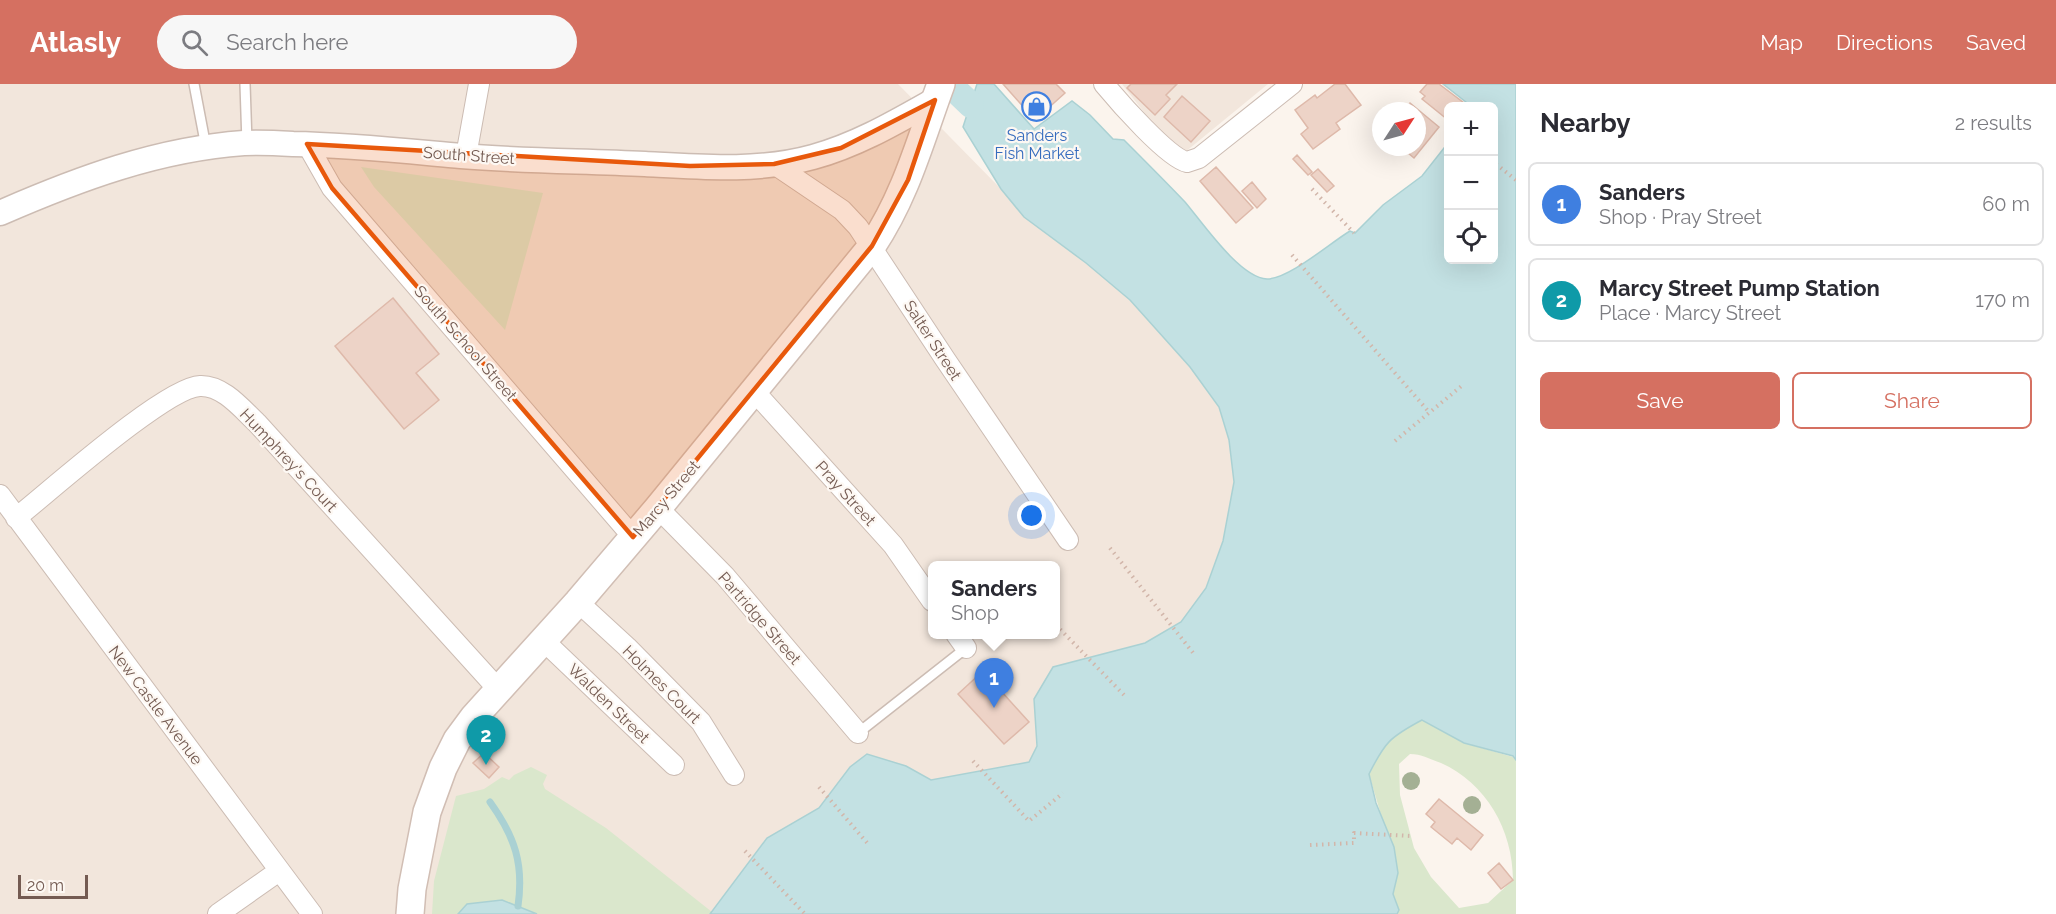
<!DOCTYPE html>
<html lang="en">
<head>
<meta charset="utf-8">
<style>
	body { margin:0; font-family:Raleway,sans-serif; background:#f7f7f7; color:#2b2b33 }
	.controls { position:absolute; right:18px; top:18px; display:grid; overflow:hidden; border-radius:9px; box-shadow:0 6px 24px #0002 }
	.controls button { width:54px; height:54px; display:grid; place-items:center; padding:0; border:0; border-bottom:2px solid #e1e1e2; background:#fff; color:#2b2b33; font:30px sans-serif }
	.compass { position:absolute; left:1372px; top:18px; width:54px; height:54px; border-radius:50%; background:#fff; box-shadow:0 6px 24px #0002; rotate:54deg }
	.scale { position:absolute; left:18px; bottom:15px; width:70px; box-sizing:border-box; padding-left:6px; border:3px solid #745b52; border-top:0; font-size:16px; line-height:21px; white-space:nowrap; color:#745b52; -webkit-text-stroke:4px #fdf8f3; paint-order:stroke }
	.you { position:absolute; left:1032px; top:432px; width:21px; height:21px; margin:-15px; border:4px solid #fff; border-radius:50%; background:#1a73e8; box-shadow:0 0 0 9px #1a73e833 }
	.badge { display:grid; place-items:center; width:39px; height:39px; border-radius:50%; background:#d57061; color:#fff; font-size:20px; font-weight:700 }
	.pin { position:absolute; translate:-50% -50px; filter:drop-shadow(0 2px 3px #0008) }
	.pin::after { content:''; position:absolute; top:32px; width:21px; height:18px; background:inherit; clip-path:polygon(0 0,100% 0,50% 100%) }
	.popup { position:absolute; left:928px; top:477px; width:132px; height:78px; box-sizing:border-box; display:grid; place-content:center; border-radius:9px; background:#fff; filter:drop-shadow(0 2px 4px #0005); font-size:20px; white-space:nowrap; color:#7c7c81 }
	.popup b { font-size:22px; color:#2b2b33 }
	.popup::after { content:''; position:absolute; left:50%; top:100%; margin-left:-12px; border:12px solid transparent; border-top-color:#fff }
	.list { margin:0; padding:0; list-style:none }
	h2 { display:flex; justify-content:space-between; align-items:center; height:78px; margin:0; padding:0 24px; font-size:26px }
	h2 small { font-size:20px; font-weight:400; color:#7c7c81 }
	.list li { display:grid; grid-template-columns:39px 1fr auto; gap:18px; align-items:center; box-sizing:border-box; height:84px; margin:0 12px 12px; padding:0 12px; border:2px solid #e1e1e2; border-radius:9px }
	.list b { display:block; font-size:22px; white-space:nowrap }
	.list p { margin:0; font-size:20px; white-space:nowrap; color:#7c7c81 }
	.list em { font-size:20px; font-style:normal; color:#7c7c81 }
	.actions { display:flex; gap:12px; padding:18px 24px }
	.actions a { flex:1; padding:14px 0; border:2px solid #d57061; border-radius:9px; text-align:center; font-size:21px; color:#d57061 }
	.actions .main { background:#d57061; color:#fff }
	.icon { flex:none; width:33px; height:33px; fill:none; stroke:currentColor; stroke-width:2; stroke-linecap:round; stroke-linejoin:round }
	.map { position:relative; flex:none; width:1516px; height:830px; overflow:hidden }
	header { display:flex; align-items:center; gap:36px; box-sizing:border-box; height:84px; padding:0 30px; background:#d57061; color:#fff }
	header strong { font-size:28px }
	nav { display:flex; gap:33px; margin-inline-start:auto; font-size:21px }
	.search { width:420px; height:54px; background:#f7f7f7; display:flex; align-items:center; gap:15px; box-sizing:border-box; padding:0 21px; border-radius:33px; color:#7c7c81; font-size:22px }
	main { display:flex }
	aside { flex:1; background:#fff }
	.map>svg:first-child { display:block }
</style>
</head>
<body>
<header>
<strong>Atlasly</strong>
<div class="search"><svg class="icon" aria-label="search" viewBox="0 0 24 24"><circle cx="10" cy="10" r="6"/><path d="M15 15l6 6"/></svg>Search here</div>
<nav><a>Map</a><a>Directions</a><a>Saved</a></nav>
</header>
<main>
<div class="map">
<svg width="1516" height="830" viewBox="0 0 1516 830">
	<rect width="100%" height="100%" fill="#fbf4ed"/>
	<path fill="#f2e6dc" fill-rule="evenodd" d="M0,0H898L1001,105L1024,133L1086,179L1130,216L1190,283L1219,323L1229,356L1234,398L1223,457L1206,504L1181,538L1145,559L1053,583L1034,615L1037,662L1029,678L931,696L906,682L850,683L819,724L767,754L710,830H537L502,816L467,820L458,830H0ZM932,482H1056V550H932Z
		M1122,0H1268L1179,73Z"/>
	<path fill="#dae7cc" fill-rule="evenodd" d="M361,83L543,109L505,246L374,103Z
		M1422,636L1464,659L1513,673L1516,676V830H1397L1399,826L1393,810L1398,789L1369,690L1383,662L1398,649ZM1410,670C1421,670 1430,675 1441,679C1486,699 1513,746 1513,796L1488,819L1459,824L1431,793L1414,764L1400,711L1399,680Z
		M531,683L547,691L543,700L545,705L606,744L712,828L710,830H537L502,816L467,820L458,830H432L434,797L456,712L484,705L502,693L509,696L514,691Z"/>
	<path fill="#c3e1e3" stroke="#aad1d3" stroke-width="1.5" d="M977,0H994L1034,45L1072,17L1090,31L1113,55L1124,56C1144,76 1165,97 1185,118C1202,138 1240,194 1267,195C1289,195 1330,159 1350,147L1355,149L1383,121L1422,92L1448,59V176H1494V22H1471L1443,0H1516V676L1513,672L1464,659L1422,636C1390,653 1385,658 1369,690L1376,719L1394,763L1398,789L1393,810L1399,826L1397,830H710L767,754L819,724L850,683L867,670L906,682L931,696L1029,678L1037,662L1034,615L1053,583L1145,559L1181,538L1206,504L1223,457L1234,398L1229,356L1219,323L1190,283L1130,216L1086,179L1024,133L1001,105L963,43Z
		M502,816L537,830H458L467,820Z"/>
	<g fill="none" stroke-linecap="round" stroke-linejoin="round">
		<path stroke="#aad1d3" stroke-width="7" d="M490,718C515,753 524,780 518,822"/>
		<path stroke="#c3e1e3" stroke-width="26" d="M949,0L971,21"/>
	</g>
	<path fill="#edd3c7" stroke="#deb9aa" stroke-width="1.5" d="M1003,0H1056L1065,9L1035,36Z
		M1131,0H1177L1166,11L1170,15L1155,31L1127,4Z
		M1335,0H1345L1361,21L1336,39L1340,45L1313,65L1301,50L1308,44L1295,26L1315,11L1317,14Z
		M1427,0H1439L1468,22H1448V36L1422,15L1425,12L1420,8Z
		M1182,12L1210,37L1191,58L1164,33Z
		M1410,19L1439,43L1414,74L1401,63H1417V27H1404Z
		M1297,71L1312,88L1308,91L1293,75Z
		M1216,83L1253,124L1236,139L1200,97Z
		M1318,85L1334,102L1327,108L1311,91Z
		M1252,98L1266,115L1257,124L1242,107Z
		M393,214L439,270L416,289L439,316L404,345L335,262Z
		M983,587L1029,638L1004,660L958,610Z
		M484,669L499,683L489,694L473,679Z
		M1439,715L1483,751L1471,766L1457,754L1452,760L1431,743L1435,738L1426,730Z
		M1499,779L1513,796L1501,805L1488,789Z"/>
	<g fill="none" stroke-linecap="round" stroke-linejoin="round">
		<defs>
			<path id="service" d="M194,0L206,63
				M245,0L247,59
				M858,649L966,564"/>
			<path id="minor" d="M1104,0C1118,17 1168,74 1187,78L1199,74L1292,0
				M307,60L332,104L633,453
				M466,72L479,0
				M774,80L842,126L858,143L945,275L1068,456
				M754,307L893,461L932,517
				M0,411L312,830
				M658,424L725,492L858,649
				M16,434C49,408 166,303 200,302C223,301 242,325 257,339L498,605
				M578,518L627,563L701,638L734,691
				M956,550L966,564
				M544,557L674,681
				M218,830L279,787"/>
			<path id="tertiary" d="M0,129C78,95 158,65 244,59C260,58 277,59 293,60C349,61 405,67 461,72C522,77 584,77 645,80C700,83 759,88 813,73C857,61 896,38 935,16"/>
			<path id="secondary" d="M410,830L412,805L427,728L443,684L457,656L474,633L578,518L658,424L872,162C906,111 920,57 941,0"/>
		</defs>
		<use href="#service" stroke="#ccbcb3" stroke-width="12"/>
		<use href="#minor" stroke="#ccbcb3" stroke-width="22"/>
		<use href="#tertiary" stroke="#ccbcb3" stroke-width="27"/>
		<use href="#secondary" stroke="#d1beb4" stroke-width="30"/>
		<path stroke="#d2b6aa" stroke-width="4" stroke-dasharray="1.5 4.5" stroke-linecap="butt" d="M1496,80L1516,96
			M1312,105L1354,149
			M1292,171L1429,328
			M1395,357L1464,300
			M1110,464L1194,570
			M1056,541L1124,611
			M973,677L1029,737L1063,709
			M819,703L869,761
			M1310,761L1354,759V749L1411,752
			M745,767L805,830"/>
		<use href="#service" stroke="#fff" stroke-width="9"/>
		<use href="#minor" stroke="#fff" stroke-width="20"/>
		<use href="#tertiary" stroke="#fff" stroke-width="24"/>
		<use href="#secondary" stroke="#fff" stroke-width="27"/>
	</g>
	<g fill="#a4b094">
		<circle cx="1411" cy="697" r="9"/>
		<circle cx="1472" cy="721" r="9"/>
	</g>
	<path fill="#e8590c" fill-opacity="0.2" stroke="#e8590c" stroke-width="4.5" stroke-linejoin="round" d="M935,16L908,96L872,162L633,453L332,104L307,60L690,82L774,80L841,64Z"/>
	<defs>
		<symbol id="shop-ring" viewBox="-11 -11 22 22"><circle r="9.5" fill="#fdf8f3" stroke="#3f7fe0" stroke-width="1.5"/><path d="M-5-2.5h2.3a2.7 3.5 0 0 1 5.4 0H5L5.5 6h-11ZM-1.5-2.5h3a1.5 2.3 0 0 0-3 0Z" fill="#3f7fe0"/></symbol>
	</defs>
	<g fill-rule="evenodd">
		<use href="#shop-ring" x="1020" y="6" width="33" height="33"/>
	</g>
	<g text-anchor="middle" stroke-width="4.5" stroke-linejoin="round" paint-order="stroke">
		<g font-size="16" fill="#366cbe" stroke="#fdf8f3">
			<text x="1037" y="57">Sanders<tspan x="1037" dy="18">Fish Market</tspan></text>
		</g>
		<g font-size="16" fill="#745b52" stroke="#fdf8f3">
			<text transform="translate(469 71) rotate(4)" y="6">South Street</text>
			<text transform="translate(933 256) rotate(57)" y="6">Salter Street</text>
			<text transform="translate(466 259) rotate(49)" y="6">South School Street</text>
			<text transform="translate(289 376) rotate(47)" y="6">Humphrey's Court</text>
			<text transform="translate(846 409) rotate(48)" y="6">Pray Street</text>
			<text transform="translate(666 414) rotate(-50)" y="6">Marcy Street</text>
			<text transform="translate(760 534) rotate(49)" y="6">Partridge Street</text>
			<text transform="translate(662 600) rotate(45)" y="6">Holmes Court</text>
			<text transform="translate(609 619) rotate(44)" y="6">Walden Street</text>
			<text transform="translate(156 621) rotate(53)" y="6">New Castle Avenue</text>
		</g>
	</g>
</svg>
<div class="controls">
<button>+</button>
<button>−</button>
<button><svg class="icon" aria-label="locate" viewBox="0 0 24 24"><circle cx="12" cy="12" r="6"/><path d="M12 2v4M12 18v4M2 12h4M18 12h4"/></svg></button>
</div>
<svg class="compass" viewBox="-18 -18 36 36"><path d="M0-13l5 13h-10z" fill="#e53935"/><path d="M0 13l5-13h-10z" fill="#7c7c81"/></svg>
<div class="scale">20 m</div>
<div class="you"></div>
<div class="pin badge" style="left:994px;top:624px;background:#3f7fe0">1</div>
<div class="popup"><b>Sanders</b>Shop</div>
<div class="pin badge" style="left:486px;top:681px;background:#0f9aa8">2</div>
</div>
<aside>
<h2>Nearby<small>2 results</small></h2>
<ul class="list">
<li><span class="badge" style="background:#3f7fe0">1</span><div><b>Sanders</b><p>Shop · Pray Street</p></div><em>60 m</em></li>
<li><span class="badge" style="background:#0f9aa8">2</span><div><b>Marcy Street Pump Station</b><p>Place · Marcy Street</p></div><em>170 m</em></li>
</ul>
<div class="actions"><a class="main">Save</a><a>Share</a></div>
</aside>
</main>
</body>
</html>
